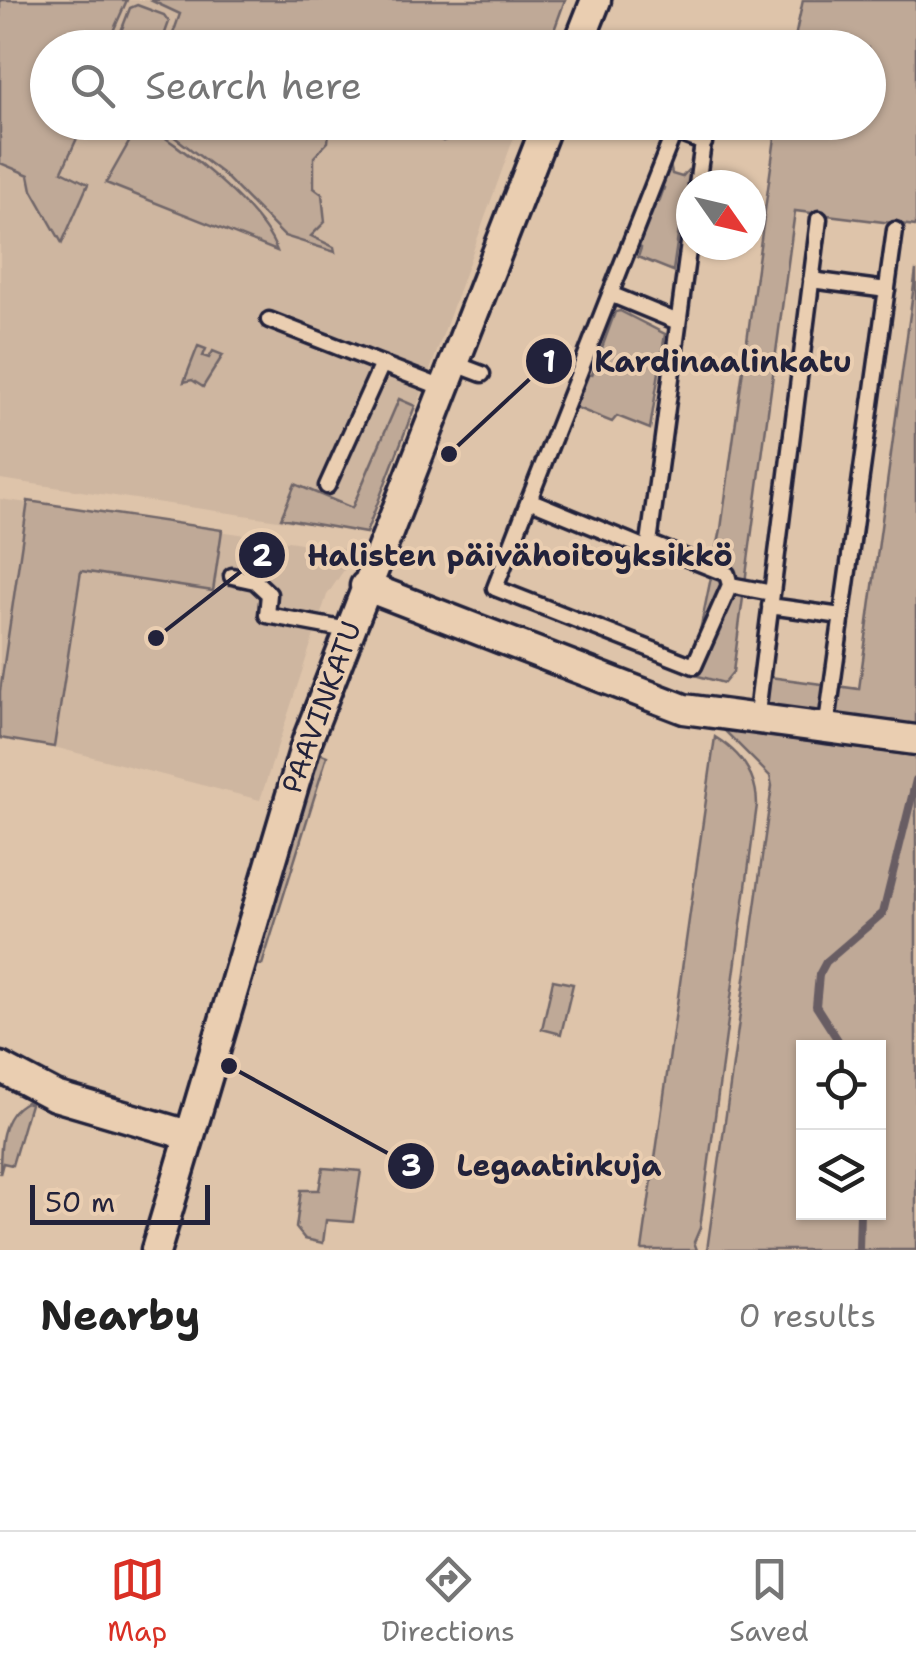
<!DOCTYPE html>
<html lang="en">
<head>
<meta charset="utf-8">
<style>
	body { margin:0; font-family:"Shantell Sans",sans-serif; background:#f6f6f6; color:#222 }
	.controls { position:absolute; right:30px; bottom:30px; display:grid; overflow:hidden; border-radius:0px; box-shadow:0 2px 8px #0004 }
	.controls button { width:90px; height:90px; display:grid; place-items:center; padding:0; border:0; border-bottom:2px solid #e0e0e0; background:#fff; color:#222; font:50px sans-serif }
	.compass { position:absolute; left:676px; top:170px; width:90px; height:90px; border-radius:50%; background:#fff; box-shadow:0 2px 8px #0004; rotate:124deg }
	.scale { position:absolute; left:30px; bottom:25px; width:180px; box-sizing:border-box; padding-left:10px; border:5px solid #22223b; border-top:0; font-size:28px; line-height:35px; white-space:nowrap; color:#22223b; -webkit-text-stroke:8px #eaceb1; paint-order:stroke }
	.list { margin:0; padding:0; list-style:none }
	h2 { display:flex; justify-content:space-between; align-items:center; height:130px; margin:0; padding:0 40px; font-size:42px }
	h2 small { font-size:32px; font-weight:400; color:#767676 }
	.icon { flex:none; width:55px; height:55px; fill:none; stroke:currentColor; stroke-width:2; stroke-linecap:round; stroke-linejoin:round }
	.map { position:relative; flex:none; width:916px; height:1250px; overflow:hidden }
	.search { position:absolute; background:#fff; box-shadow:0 2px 8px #0004; left:30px; right:30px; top:30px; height:110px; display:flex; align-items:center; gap:25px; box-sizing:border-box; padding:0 35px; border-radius:55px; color:#767676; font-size:38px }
	.sheet { height:280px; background:#fff }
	nav { display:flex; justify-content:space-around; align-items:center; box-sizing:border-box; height:140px; border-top:2px solid #e0e0e0; background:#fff; font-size:28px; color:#767676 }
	nav a { display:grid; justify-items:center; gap:5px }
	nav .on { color:#d93025 }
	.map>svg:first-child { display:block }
</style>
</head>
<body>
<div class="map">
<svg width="916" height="1250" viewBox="0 0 916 1250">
	<rect width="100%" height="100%" fill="#dec4aa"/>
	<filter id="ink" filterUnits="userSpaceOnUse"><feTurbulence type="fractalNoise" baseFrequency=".01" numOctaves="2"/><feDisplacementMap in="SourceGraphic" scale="20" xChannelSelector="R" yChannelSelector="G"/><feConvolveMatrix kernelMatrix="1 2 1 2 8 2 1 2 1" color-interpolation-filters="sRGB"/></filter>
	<g filter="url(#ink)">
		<path fill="#ceb6a0" d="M0,0H194L252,47L48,48V122H412L443,140L490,123H519L423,390L366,533L0,479Z
			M0,499L357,551L327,595L260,800L54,747L0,738Z"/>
		<path fill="#bfa997" stroke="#706669" stroke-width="2.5" fill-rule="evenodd" d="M0,0H127L106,47L48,48V122L84,123L62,171L88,184L62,243L32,190L29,175L0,163Z
			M150,0H565L548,47L168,48L180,14Z
			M803,0H916V226L795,211L733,672L724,683L691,674L721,529L777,123L868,122V48L793,47Z
			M137,5L164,15L169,22L160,47H115L130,8Z
			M140,123C179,142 262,209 277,251L106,183Z
			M156,123H330L328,142L314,157V188L322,194L325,222L311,236L334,247L335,252L284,236L222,173Z
			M412,123H490L443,141Z
			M669,159L672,174L682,177L688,170L693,173L691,191L684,194L673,271L638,257L641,248L635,244L654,200L659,202L664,188L659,184Z
			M916,270V726L766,710L762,676L859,689Z
			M620,311L665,334L650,429L617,416L612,422L572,406L584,374L592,375L615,312Z
			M198,346L206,349L203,356L209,358L213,351L223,355L203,387L192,380L184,382Z
			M399,399L415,406L366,533L281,518L295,484L352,508Z
			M28,501L222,530L213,591L81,571L54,747L0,738V691Z
			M724,730L916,756V1250H707L772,786L770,776ZM804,1048H878V1212H804Z
			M715,737C741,753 757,775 757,805L700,1228L694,1242L697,1250H642Z
			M319,753L327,756L262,965L251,964Z
			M553,980L573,984L561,1034L542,1029Z
			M26,1102L30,1104L12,1165L3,1163L0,1174C0,1148 0,1115 26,1102Z
			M323,1168L361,1171L353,1222L326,1220L323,1243L305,1239L296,1228L301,1190H319Z"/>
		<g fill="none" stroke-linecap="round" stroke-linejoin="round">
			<path stroke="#685d64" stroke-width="8" d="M843,1048L816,1006L819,975L826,962L883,913L916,780
				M859,1250L860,1212"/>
			<defs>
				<path id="lane" d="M675,132L704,143
					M697,185L706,122
					M691,228L649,543L643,547L529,500L495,588L694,666L730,585
					M811,280L887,290
					M610,294L678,322
					M269,320L443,388
					M453,363L482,374
					M327,486L382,364
					M529,500L678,122
					M649,543L727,574L730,585L772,593
					M232,576L255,581L269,594L267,615L348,630
					M770,606L841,616
					M756,721L819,219
					M826,730L895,230"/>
				<path id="street" d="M577,48L596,0
					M365,586L684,709L916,740
					M0,1067L55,1096L188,1135
					M156,1250L307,741L548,122"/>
			</defs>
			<use href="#lane" stroke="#22223b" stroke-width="21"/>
			<use href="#street" stroke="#22223b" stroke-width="35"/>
			<use href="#lane" stroke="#eaceb1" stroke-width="14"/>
			<use href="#street" stroke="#eaceb1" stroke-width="28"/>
		</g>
	</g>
	<g text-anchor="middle" stroke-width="8" stroke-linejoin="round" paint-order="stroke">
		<g font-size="28" fill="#22223b" stroke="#eaceb1">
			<text transform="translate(321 707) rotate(-70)" y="10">PAAVINKATU</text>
		</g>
	</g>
	<path fill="none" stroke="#22223b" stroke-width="4" d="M449 454L549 361M156 638L262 555M229 1066L411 1166"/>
	<g fill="#22223b" stroke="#eaceb1" stroke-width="4">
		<circle cx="449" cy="454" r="10"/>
		<circle cx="156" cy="638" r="10"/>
		<circle cx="229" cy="1066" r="10"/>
		<circle cx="549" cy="361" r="25"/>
		<circle cx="262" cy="555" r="25"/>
		<circle cx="411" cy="1166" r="25"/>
	</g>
	<g font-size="30" text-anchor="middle" font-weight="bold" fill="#fff">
		<text x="549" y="372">1</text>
		<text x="262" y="566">2</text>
		<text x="411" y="1176">3</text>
	</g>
	<g font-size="30" text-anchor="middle" font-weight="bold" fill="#22223b" stroke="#eaceb1" stroke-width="8" stroke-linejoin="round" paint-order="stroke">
		<text x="723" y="372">Kardinaalinkatu</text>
		<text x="520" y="566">Halisten päivähoitoyksikkö</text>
		<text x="559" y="1176">Legaatinkuja</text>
	</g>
</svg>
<div class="controls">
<button><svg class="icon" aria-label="locate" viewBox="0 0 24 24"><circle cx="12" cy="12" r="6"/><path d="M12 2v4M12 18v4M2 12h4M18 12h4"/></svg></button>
<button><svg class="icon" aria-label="layers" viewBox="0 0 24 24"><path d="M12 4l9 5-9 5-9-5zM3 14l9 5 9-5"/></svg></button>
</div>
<svg class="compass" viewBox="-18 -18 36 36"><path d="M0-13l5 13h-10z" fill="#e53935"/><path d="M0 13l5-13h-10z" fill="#767676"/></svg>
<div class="scale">50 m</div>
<div class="search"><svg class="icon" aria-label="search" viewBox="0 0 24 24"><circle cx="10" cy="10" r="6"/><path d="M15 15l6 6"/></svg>Search here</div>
</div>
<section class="sheet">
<h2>Nearby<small>0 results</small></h2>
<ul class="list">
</ul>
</section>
<nav>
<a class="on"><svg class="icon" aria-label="map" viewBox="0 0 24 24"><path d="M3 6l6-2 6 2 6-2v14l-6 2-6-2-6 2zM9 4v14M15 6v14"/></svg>Map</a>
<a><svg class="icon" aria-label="directions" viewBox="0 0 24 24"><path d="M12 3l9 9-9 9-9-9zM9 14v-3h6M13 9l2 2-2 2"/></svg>Directions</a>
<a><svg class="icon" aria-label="saved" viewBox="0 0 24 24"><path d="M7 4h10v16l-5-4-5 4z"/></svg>Saved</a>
</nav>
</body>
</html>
